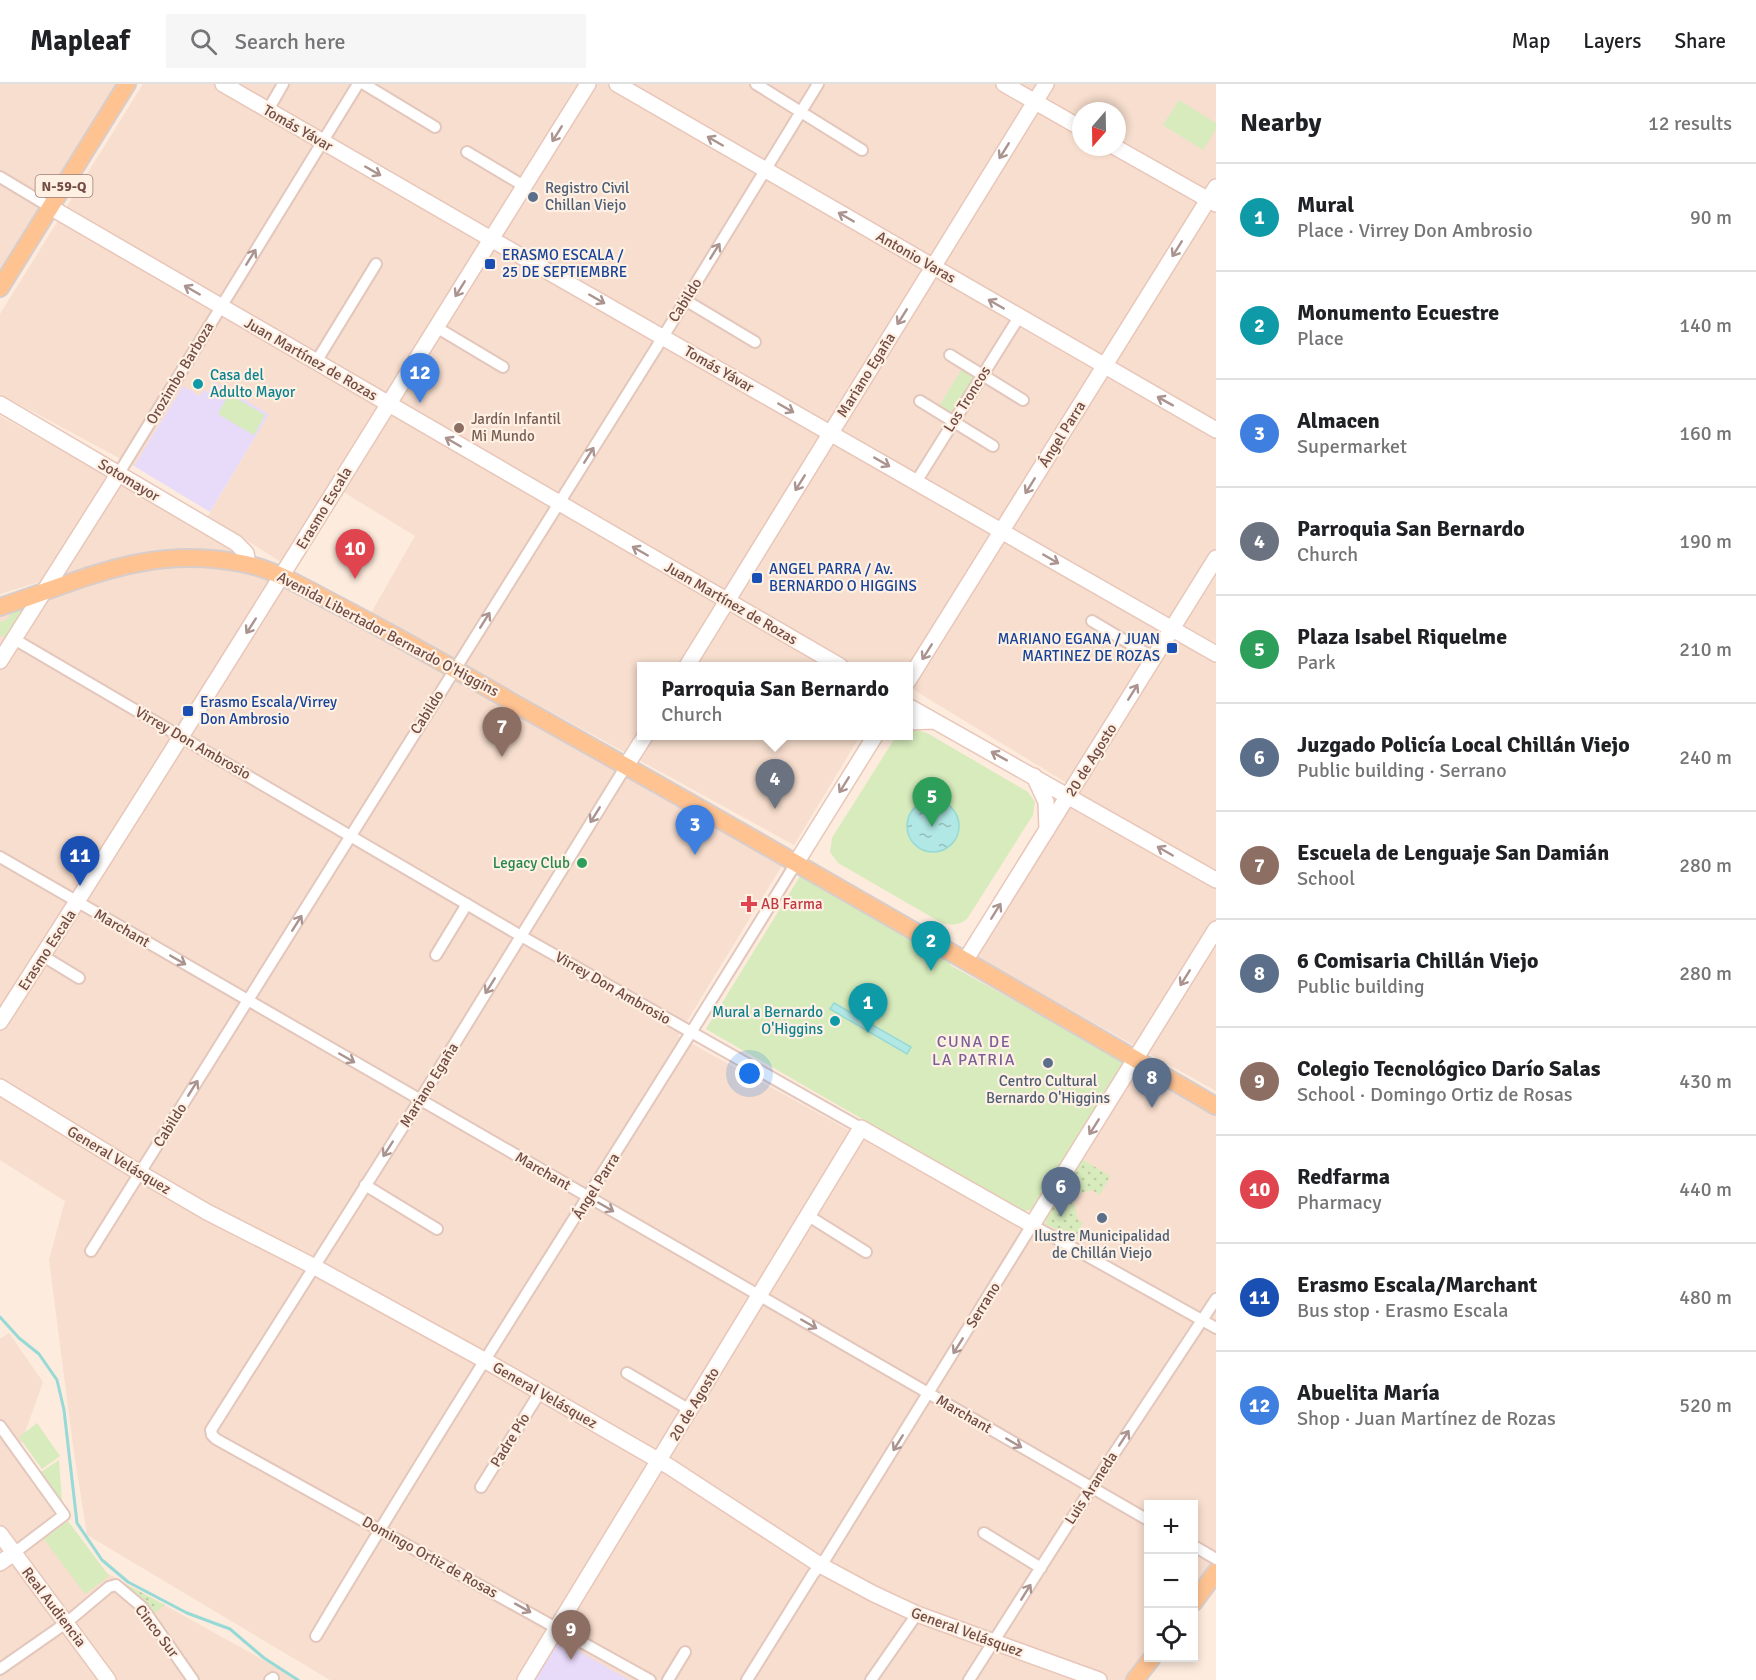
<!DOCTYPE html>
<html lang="en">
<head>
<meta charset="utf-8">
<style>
	body { margin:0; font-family:Signika,sans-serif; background:#f6f6f6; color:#202124 }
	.controls { position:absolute; right:18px; bottom:18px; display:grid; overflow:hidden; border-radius:0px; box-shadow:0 3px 9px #0003 }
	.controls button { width:54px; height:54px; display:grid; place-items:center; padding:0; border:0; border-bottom:2px solid #e0e0e0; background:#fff; color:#202124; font:30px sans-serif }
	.compass { position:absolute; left:1072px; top:18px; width:54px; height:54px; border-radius:50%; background:#fff; box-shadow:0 3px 9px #0003; rotate:200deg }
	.you { position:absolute; left:750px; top:990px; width:21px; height:21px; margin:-15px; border:4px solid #fff; border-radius:50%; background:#1a73e8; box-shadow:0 0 0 9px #1a73e833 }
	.badge { display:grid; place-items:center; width:39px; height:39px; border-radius:50%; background:#b45309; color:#fff; font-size:20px; font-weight:700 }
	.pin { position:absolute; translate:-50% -50px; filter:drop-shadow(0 2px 3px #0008) }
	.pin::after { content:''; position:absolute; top:32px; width:21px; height:18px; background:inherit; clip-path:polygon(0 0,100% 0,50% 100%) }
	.popup { position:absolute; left:637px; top:578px; width:276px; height:78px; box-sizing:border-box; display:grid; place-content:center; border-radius:0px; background:#fff; filter:drop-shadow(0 2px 4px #0005); font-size:20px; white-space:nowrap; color:#757577 }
	.popup b { font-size:22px; color:#202124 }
	.popup::after { content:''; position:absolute; left:50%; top:100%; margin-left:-12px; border:12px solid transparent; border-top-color:#fff }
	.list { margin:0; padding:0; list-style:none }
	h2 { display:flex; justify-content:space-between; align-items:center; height:78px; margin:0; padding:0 24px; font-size:26px }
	h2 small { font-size:20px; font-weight:400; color:#757577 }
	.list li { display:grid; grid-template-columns:39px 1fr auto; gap:18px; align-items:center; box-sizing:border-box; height:108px; padding:0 24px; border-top:2px solid #e0e0e0 }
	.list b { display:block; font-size:22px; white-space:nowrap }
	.list p { margin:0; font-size:20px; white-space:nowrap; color:#757577 }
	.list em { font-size:20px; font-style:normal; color:#757577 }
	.icon { flex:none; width:33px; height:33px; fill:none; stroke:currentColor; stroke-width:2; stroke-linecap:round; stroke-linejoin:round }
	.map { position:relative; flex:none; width:1216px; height:1596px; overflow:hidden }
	header { display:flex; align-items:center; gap:36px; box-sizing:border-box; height:84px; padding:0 30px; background:#fff; border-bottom:2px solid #e0e0e0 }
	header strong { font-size:28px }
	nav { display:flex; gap:33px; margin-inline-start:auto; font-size:21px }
	.search { width:420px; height:54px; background:#f6f6f6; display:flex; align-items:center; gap:15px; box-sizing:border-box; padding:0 21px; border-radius:0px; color:#757577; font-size:22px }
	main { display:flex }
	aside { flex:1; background:#fff }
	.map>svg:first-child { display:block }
</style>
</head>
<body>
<header>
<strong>Mapleaf</strong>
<div class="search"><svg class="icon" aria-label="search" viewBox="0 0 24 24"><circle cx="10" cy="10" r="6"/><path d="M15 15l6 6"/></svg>Search here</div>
<nav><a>Map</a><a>Layers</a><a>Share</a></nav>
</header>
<main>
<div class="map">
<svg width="1216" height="1596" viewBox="0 0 1216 1596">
	<defs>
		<pattern id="grass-dots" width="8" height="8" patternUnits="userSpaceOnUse" patternTransform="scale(1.5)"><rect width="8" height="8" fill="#d7ebbc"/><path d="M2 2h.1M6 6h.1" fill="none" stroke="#bccba3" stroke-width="1.8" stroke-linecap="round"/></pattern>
		<pattern id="water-ripples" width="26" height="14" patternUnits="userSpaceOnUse" patternTransform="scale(1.5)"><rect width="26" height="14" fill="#b1e7e5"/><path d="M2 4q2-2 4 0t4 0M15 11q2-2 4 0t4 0" fill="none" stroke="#94bdbb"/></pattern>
	</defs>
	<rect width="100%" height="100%" fill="#fdebdd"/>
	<path fill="#f7dece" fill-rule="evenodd" d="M0,0H116L0,189Z
		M143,0H1216V1007L976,873L1080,707L909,603L908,582H642V652H860L794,761L371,529L415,452L342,407L295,487L208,432L254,355L213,298L207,308L200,312L183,302L134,382L0,310V230ZM1081,27H1117V63H1081Z
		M0,332L258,476L168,470L116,474L0,510Z
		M205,480L284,495L784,778L678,952L1035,1149L1141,982L1216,1029V1471L1194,1502V1420H1148V1563L1125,1596H330L87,1451L74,1368L49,1176L65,1117L0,1076V527L136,484Z
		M9,1249L43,1298L21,1360L64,1423L47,1449L86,1499L107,1489L281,1586L295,1596H0V1255Z"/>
	<path fill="#e8daf9" d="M214,298L269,330L210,428L134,382L183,302L200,312L204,306L207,308Z
		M560,1556L629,1596H535Z"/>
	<path fill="url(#grass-dots)" d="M1080,1074L1110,1092L1100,1111L1092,1106L1081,1109L1069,1101L1067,1103L1063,1101Z
		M1058,1107L1063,1110L1062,1113L1074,1120L1078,1136L1083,1139L1077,1150L1084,1154L1081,1159L1046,1140L1044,1130Z
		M123,1499L165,1521L149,1533Z"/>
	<path fill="#d7ebbc" d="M1179,16L1216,39V45L1203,66L1163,41Z
		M963,283L976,292L951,331L938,324Z
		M229,310L265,331L254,351L218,330Z
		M29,521L8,555L0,551V538L8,535L12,527Z
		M913,645L927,649L1028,708L1035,718L1033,731L967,835C959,841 952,842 942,839L838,779L830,768L832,754L895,654L899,652H908L909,646Z
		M802,789L953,875L950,881L1125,978L1031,1126L1022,1127L706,945Z
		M37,1339L60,1372L42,1385L19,1353Z
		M59,1376L62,1418L41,1388Z
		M68,1437L109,1492L85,1510L44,1455Z"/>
	<path fill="url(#water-ripples)" stroke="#97d9d7" stroke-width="1.5" d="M907 742a26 26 0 1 1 52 0a26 26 0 1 1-52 0Z
		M834,919L911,963L907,970L830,925Z"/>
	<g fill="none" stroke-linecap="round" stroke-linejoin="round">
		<path stroke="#97d9d7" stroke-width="3" d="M0,1233L19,1254L39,1270L57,1296L64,1326L77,1439L102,1476L128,1498L187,1529L230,1545L264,1574L298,1596"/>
		<defs>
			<path id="street" d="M364,0L435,43
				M756,0L862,66
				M268,26L283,0
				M467,68L524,102
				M0,93L50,123
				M685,216L755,258
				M436,243L503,283
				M950,271L1023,316
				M316,278L376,180
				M920,317L993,362
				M119,389L358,0
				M916,398L1019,233
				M1092,537L1154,574
				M14,555L521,852L861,1044
				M626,682L423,1011L211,1346L212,1351L216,1355L650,1596
				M0,773L1148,1436
				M436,871L467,820
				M43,872L79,894
				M365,1101L437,1145
				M807,1131L866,1168
				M91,1167L663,253L818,0
				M627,1289L690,1326
				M0,1342L64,1431L14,1469
				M481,1403L540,1308
				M984,1449L1041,1484
				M1194,1462L1216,1475
				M316,1552C471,1291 638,1038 796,779
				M0,1585L66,1539L109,1503L116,1501L142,1523L193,1596
				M270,1596L273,1594
				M668,1596L685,1568
				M747,1596L813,1490L826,1474L1032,1141L1216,1244
				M871,1596L917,1530
				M969,1596L1092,1403L1216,1215"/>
			<path id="secondary" d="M223,0L491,155L1216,570
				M617,0L1216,346
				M1004,0L1081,44
				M1115,63L1216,120
				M50,123L840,582
				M0,320L236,459L246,469L248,480
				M0,577L119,389
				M687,582L1046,0
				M908,597L1216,103
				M908,622L1216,796
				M908,638L933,637
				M626,682L645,652
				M1034,692L1046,718L1047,746
				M796,779L875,652
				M965,877L1216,474
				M0,938C200,627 392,313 588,0
				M0,1003L140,1089L207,1128L313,1182L486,1277L670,1383L820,1481L874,1510L917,1530L1099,1596
				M0,1450L108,1596
				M0,1479L14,1469
				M525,1596L861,1044L1032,1141L1216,845"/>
			<path id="primary" d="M0,204L127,0
				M0,523C88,494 150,460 246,480C279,487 309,507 339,522C400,554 460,588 519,622C753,753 984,887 1216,1022
				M1194,1518L1216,1488
				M1135,1596L1152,1574"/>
		</defs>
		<use href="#street" stroke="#e3c7bc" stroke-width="14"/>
		<use href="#secondary" stroke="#e8c6b9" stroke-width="18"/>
		<use href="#primary" stroke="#d8cdcb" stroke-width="20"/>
		<use href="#street" stroke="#fff" stroke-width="10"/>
		<use href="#secondary" stroke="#fff" stroke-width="15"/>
		<use href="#primary" stroke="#ffc392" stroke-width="16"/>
	</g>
	<defs><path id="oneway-shaft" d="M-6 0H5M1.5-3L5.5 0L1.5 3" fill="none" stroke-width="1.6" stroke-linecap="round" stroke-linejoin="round" transform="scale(1.5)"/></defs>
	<g stroke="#ab948f">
		<use href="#oneway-shaft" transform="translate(557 50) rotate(122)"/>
		<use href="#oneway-shaft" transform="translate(715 57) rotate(-150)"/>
		<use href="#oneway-shaft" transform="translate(1004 67) rotate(122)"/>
		<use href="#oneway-shaft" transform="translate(373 87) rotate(30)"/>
		<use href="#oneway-shaft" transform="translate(846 133) rotate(-150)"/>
		<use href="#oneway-shaft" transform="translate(1177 165) rotate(122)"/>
		<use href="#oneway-shaft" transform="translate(715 167) rotate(-58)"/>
		<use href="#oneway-shaft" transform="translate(251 173) rotate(-58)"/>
		<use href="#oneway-shaft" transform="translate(460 205) rotate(122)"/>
		<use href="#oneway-shaft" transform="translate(192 206) rotate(-150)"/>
		<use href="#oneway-shaft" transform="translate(597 215) rotate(30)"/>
		<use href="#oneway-shaft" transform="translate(996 220) rotate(-150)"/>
		<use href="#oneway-shaft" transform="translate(902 233) rotate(122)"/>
		<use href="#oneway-shaft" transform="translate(1165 317) rotate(-151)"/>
		<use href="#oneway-shaft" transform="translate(786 324) rotate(30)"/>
		<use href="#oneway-shaft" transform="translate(453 358) rotate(-150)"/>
		<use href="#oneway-shaft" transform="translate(589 371) rotate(-58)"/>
		<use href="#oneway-shaft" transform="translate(882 378) rotate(30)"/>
		<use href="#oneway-shaft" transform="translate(800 399) rotate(122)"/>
		<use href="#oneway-shaft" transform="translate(1030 402) rotate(122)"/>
		<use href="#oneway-shaft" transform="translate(640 467) rotate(-150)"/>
		<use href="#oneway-shaft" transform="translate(1051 475) rotate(30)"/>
		<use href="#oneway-shaft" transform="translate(485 536) rotate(-58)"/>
		<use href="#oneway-shaft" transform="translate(251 542) rotate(123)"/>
		<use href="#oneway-shaft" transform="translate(927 568) rotate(122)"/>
		<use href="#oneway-shaft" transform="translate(1133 608) rotate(-58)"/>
		<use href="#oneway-shaft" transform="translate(999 672) rotate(-151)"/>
		<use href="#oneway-shaft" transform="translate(844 701) rotate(122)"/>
		<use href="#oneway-shaft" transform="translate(595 731) rotate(122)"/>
		<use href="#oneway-shaft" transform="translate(1165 767) rotate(-150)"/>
		<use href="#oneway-shaft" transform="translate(996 827) rotate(-58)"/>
		<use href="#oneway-shaft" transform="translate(297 839) rotate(-58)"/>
		<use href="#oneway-shaft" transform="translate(178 876) rotate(30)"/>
		<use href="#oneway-shaft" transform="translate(1185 894) rotate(122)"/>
		<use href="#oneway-shaft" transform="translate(490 902) rotate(122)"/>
		<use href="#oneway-shaft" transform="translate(347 974) rotate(30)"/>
		<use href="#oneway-shaft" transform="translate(193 1004) rotate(-58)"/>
		<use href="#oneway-shaft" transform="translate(1094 1043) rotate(122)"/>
		<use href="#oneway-shaft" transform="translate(388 1065) rotate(123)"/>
		<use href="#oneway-shaft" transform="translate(606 1123) rotate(30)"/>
		<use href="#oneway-shaft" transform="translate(809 1240) rotate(30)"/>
		<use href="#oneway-shaft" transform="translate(958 1262) rotate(122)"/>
		<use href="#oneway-shaft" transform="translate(1124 1354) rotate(-57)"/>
		<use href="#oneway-shaft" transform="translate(898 1359) rotate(122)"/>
		<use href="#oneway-shaft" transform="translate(1014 1359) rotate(30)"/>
		<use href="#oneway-shaft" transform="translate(1026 1508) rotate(-58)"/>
		<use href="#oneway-shaft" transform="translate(523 1524) rotate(29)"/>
	</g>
	<g fill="#5c6f8a" stroke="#fff0e4" stroke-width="2">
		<circle cx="533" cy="113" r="6"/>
		<circle cx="1048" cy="979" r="6"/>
		<circle cx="1102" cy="1134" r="6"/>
	</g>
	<g fill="#1a4fb4" stroke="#fff0e4" stroke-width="2">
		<rect x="484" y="174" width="12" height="12" rx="3"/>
		<rect x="751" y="488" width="12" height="12" rx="3"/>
		<rect x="1166" y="558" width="12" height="12" rx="3"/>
		<rect x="182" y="621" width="12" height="12" rx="3"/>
	</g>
	<g fill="#0f9aa8" stroke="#fff0e4" stroke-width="2">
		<circle cx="198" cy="300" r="6"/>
		<circle cx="835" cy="937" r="6"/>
	</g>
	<circle fill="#8d6e63" stroke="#fff0e4" stroke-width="2" cx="459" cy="344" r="6"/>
	<circle fill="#2e9e5b" stroke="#fff0e4" stroke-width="2" cx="582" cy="779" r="6"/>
	<path fill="#e0444e" stroke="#fff0e4" stroke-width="2" d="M746 811h6v6h6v6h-6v6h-6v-6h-6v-6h6z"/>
	<g text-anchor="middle" stroke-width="4.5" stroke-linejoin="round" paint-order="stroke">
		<rect fill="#fff0e4" stroke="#9d7e75" stroke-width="1.5" x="35.5" y="91" width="57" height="22" rx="4.5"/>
		<g font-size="14" font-weight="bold" fill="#734d45">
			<text x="64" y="107">N-59-Q</text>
		</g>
		<g font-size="15" fill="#734d45" stroke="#fff0e4">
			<text transform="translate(298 44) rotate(30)" y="5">Tomás Yávar</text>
			<text transform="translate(916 173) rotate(30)" y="5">Antonio Varas</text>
			<text transform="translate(685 216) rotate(-58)" y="5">Cabildo</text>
			<text transform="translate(311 275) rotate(30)" y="5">Juan Martínez de Rozas</text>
			<text transform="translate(719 285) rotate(30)" y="5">Tomás Yávar</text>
			<text transform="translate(180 289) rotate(-59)" y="5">Orozimbo Barboza</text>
			<text transform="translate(866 291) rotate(-58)" y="5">Mariano Egaña</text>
			<text transform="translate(967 315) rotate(-58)" y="5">Los Troncos</text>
			<text transform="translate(1062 350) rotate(-58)" y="5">Ángel Parra</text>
			<text transform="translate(129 396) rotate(31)" y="5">Sotomayor</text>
			<text transform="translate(324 424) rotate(-59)" y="5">Erasmo Escala</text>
			<text transform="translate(731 519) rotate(30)" y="5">Juan Martínez de Rozas</text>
			<text transform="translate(388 550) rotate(28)" y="5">Avenida Libertador Bernardo O'Higgins</text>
			<text transform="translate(427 628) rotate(-58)" y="5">Cabildo</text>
			<text transform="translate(193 659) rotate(30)" y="5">Virrey Don Ambrosio</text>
			<text transform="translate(1091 676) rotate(-58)" y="5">20 de Agosto</text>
			<text transform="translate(122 844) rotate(30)" y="5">Marchant</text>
			<text transform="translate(47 866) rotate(-57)" y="5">Erasmo Escala</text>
			<text transform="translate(613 904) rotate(30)" y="5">Virrey Don Ambrosio</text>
			<text transform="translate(429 1001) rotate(-58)" y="5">Mariano Egaña</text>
			<text transform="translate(170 1041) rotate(-58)" y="5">Cabildo</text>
			<text transform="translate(119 1076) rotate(31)" y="5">General Velásquez</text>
			<text transform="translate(543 1087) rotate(30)" y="5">Marchant</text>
			<text transform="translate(596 1102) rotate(-58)" y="5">Ángel Parra</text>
			<text transform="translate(983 1221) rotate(-58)" y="5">Serrano</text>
			<text transform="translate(545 1311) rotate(30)" y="5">General Velásquez</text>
			<text transform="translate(694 1320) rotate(-59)" y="5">20 de Agosto</text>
			<text transform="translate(964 1330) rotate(30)" y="5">Marchant</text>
			<text transform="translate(510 1356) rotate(-58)" y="5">Padre Pío</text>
			<text transform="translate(1091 1404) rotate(-57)" y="5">Luis Araneda</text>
			<text transform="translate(430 1473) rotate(29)" y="5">Domingo Ortiz de Rosas</text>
			<text transform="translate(54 1523) rotate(53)" y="5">Real Audiencia</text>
			<text transform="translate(157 1547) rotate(53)" y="5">Cinco Sur</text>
			<text transform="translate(967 1548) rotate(20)" y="5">General Velásquez</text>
		</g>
		<g font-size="15" fill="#4e5e75" stroke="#fff0e4">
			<text x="545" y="109" text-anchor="start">Registro Civil<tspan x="545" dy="17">Chillan Viejo</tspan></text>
			<text x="1048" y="1002">Centro Cultural<tspan x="1048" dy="17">Bernardo O'Higgins</tspan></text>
			<text x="1102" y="1157">Ilustre Municipalidad<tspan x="1102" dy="17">de Chillán Viejo</tspan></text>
		</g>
		<g font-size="15" fill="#164399" stroke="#fff0e4" text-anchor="start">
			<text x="502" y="176">ERASMO ESCALA /<tspan x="502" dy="17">25 DE SEPTIEMBRE</tspan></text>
			<text x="769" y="490">ANGEL PARRA / Av.<tspan x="769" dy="17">BERNARDO O HIGGINS</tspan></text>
			<text x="1160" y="560" text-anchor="end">MARIANO EGANA / JUAN<tspan x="1160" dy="17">MARTINEZ DE ROZAS</tspan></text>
			<text x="200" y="623">Erasmo Escala/Virrey<tspan x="200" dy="17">Don Ambrosio</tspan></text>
		</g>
		<g font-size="15" fill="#0d838f" stroke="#fff0e4" text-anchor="start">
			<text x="210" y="296">Casa del<tspan x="210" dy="17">Adulto Mayor</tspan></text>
			<text x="823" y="933" text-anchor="end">Mural a Bernardo<tspan x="823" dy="17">O'Higgins</tspan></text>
		</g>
		<g font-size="15" fill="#785e54" stroke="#fff0e4" text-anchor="start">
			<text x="471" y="340">Jardín Infantil<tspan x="471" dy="17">Mi Mundo</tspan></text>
		</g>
		<g font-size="15" fill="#27864d" stroke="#fff0e4" text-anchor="end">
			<text x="570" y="784">Legacy Club</text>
		</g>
		<g font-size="15" fill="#be3a42" stroke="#fff0e4" text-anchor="start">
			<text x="761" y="825">AB Farma</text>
		</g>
		<g font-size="16" letter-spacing="1.5" fill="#7b6097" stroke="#fff0e4">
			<text x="974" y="963">CUNA DE<tspan x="974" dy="18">LA PATRIA</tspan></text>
		</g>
	</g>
</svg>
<div class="controls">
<button>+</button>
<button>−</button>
<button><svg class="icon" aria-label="locate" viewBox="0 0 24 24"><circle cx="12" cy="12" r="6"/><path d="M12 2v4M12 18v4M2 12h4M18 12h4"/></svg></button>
</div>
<svg class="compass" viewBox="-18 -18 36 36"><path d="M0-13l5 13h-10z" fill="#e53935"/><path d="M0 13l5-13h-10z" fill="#757577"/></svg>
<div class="you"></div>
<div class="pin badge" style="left:868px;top:949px;background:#0f9aa8">1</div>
<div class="pin badge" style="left:931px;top:887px;background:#0f9aa8">2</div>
<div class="pin badge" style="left:695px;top:771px;background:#3f7fe0">3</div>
<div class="pin badge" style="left:775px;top:725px;background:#6b7280">4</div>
<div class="popup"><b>Parroquia San Bernardo</b>Church</div>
<div class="pin badge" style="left:932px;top:743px;background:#2e9e5b">5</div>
<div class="pin badge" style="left:1061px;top:1133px;background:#5c6f8a">6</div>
<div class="pin badge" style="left:502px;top:673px;background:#8d6e63">7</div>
<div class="pin badge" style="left:1152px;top:1024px;background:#5c6f8a">8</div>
<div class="pin badge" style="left:571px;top:1576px;background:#8d6e63">9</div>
<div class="pin badge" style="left:355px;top:495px;background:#e0444e">10</div>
<div class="pin badge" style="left:80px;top:802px;background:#1a4fb4">11</div>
<div class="pin badge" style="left:420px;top:319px;background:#3f7fe0">12</div>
</div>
<aside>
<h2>Nearby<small>12 results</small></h2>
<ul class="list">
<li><span class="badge" style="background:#0f9aa8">1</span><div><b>Mural</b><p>Place · Virrey Don Ambrosio</p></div><em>90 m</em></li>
<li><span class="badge" style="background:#0f9aa8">2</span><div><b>Monumento Ecuestre</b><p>Place</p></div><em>140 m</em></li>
<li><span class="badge" style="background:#3f7fe0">3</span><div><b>Almacen</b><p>Supermarket</p></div><em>160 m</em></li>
<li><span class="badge" style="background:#6b7280">4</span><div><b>Parroquia San Bernardo</b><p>Church</p></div><em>190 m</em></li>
<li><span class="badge" style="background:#2e9e5b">5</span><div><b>Plaza Isabel Riquelme</b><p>Park</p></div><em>210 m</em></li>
<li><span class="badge" style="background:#5c6f8a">6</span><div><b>Juzgado Policía Local Chillán Viejo</b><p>Public building · Serrano</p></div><em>240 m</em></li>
<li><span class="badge" style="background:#8d6e63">7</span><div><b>Escuela de Lenguaje San Damián</b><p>School</p></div><em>280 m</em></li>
<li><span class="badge" style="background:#5c6f8a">8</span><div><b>6 Comisaria Chillán Viejo</b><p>Public building</p></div><em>280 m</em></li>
<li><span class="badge" style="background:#8d6e63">9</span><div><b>Colegio Tecnológico Darío Salas</b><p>School · Domingo Ortiz de Rosas</p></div><em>430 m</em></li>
<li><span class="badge" style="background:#e0444e">10</span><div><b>Redfarma</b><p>Pharmacy</p></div><em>440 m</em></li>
<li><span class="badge" style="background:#1a4fb4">11</span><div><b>Erasmo Escala/Marchant</b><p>Bus stop · Erasmo Escala</p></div><em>480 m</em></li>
<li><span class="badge" style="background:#3f7fe0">12</span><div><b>Abuelita María</b><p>Shop · Juan Martínez de Rozas</p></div><em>520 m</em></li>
</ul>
</aside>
</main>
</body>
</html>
